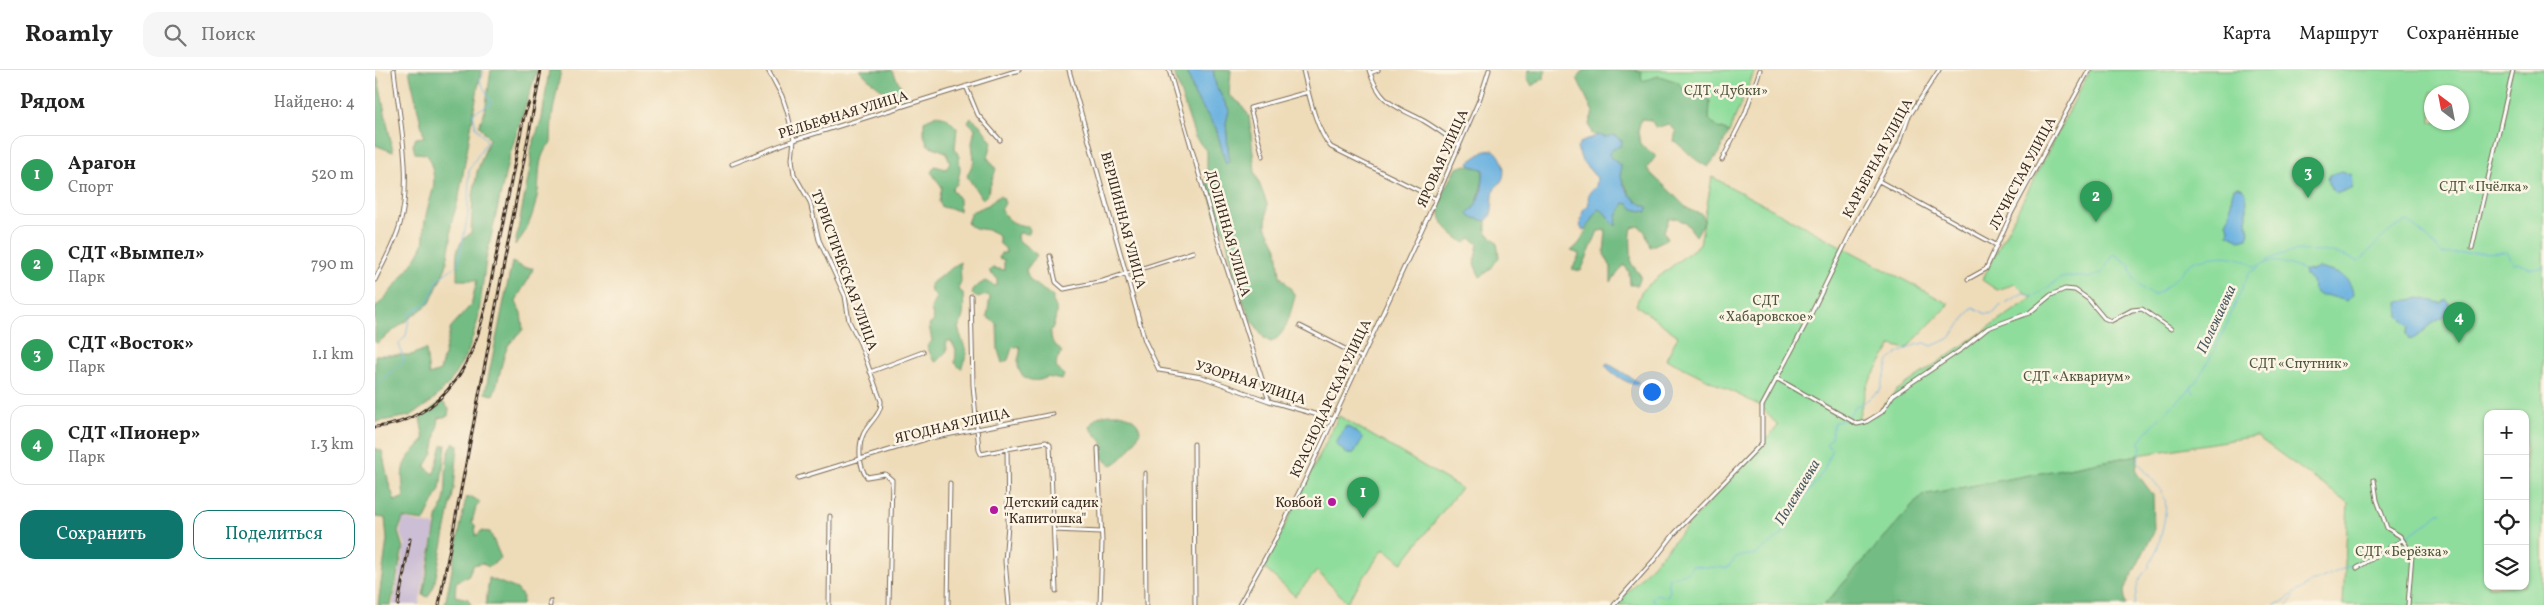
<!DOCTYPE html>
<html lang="ru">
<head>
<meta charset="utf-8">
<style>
	body { margin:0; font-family:Vollkorn,serif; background:#f6f6f6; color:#222 }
	.controls { position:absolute; right:15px; bottom:15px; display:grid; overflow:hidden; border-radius:10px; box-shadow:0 1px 4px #0004 }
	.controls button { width:45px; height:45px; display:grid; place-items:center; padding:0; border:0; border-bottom:1px solid #e0e0e0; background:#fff; color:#222; font:25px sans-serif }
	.compass { position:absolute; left:2049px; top:15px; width:45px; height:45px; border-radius:50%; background:#fff; box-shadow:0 1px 4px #0004; rotate:328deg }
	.you { position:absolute; left:1276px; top:321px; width:18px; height:18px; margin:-12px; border:4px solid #fff; border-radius:50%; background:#1a73e8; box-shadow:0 0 0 8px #1a73e833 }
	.badge { display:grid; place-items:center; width:32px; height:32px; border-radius:50%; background:#0f766e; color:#fff; font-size:16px; font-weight:700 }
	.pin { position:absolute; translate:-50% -41px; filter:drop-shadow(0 1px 2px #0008) }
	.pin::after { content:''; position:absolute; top:26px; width:18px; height:15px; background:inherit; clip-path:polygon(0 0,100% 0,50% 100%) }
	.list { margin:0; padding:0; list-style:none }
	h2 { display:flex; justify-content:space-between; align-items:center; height:65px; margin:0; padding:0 20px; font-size:21px }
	h2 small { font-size:16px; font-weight:400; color:#767676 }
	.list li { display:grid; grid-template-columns:32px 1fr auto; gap:15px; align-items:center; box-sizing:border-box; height:80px; margin:0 10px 10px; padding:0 10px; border:1px solid #e0e0e0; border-radius:15px }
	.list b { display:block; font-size:19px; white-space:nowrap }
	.list p { margin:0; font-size:16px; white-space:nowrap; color:#767676 }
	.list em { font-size:16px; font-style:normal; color:#767676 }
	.actions { display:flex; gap:10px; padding:15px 20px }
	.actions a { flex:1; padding:11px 0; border:1px solid #0f766e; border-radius:15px; text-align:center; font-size:18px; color:#0f766e }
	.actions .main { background:#0f766e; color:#fff }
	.icon { flex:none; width:28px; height:28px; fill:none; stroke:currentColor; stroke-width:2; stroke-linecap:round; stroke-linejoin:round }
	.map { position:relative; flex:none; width:2169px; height:535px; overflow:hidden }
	header { display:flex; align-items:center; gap:30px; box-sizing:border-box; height:70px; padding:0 25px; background:#fff; border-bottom:1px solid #e0e0e0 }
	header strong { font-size:24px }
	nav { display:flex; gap:28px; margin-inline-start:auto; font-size:18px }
	.search { width:350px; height:45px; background:#f6f6f6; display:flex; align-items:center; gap:12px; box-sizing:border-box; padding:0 18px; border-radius:15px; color:#767676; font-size:19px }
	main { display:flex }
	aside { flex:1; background:#fff }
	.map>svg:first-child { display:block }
</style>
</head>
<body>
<header>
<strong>Roamly</strong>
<div class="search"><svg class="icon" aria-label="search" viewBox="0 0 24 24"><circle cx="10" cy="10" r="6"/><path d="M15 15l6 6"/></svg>Поиск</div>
<nav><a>Карта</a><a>Маршрут</a><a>Сохранённые</a></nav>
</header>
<main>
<aside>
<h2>Рядом<small>Найдено: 4</small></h2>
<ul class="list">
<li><span class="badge" style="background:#2e9e5b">1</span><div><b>Арагон</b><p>Спорт</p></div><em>520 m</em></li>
<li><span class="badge" style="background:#2e9e5b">2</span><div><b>СДТ «Вымпел»</b><p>Парк</p></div><em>790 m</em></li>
<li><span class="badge" style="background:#2e9e5b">3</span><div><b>СДТ «Восток»</b><p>Парк</p></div><em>1.1 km</em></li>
<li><span class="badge" style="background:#2e9e5b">4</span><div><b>СДТ «Пионер»</b><p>Парк</p></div><em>1.3 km</em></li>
</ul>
<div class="actions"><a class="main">Сохранить</a><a>Поделиться</a></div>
</aside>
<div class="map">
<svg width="2169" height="535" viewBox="0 0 2169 535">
	<rect width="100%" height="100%" fill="#fcf5e5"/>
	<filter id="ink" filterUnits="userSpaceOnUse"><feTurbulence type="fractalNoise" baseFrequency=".02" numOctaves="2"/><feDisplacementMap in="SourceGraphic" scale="10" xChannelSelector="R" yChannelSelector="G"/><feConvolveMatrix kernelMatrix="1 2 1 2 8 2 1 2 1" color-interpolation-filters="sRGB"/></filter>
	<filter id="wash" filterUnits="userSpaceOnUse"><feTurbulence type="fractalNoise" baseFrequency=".0096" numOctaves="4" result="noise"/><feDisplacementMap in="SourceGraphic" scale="20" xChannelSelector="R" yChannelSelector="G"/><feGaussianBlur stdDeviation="1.12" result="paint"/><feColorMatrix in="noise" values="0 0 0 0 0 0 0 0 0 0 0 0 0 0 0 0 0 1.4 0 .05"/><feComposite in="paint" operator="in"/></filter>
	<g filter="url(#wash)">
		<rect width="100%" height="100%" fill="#eedcb9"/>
		<path fill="#ccbed4" d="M28,449L60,456L44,535H18L30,476L25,463Z"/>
		<path fill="#8fdd9c" stroke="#65845d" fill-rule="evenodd" d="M1258,0H1380L1354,62L1343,58L1334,49L1335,31L1326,22L1267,11L1265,2Z
			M1715,0H2169L2167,535H1968L1973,433L1881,366L1763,385L1547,425L1449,535H1241L1403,356L1386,336L1291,289L1303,266L1261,235L1267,220L1325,174L1337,107L1574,234L1531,279L1517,275L1492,315L1483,351L1502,344L1521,321L1657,228L1640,214L1622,220L1607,210ZM2056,22H2086V52H2056ZM2113,344H2150V516H2113Z
			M964,346L1086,418L1027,493L1009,478L972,532L942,501L920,526L889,498Z"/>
		<path fill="#73bc84" stroke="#577351" d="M34,0H106L84,127L76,154V169L71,197L55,233L2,273L0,272V238C11,228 44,188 48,174C50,167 48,158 50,151C55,120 66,117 52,84L40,83L38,75L41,68L49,67Z
			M116,0H162L134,87L111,189L103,250L93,282L74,314L56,332L35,346L0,352V285H36L51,279L54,305L65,301L76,257L96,235L102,210H82C83,187 76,178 96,163L98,126L102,102L114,69L104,55L110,41Z
			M174,0H186L177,46L176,73C162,85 165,105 163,121C160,140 153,162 140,175L156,93L155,82L167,48Z
			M485,0H517L533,30L520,34C511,19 496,14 485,0Z
			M798,0H812L820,26L841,58L851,94L854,90L851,53L854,40L841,16L838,0H856L854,25L866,34L874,46L880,102L892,134L891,156L902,178L905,206L916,219L920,227C915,242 912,265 896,272L890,269L876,249L864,222L850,164L843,151L832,114V82L820,67Z
			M1154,0H1171L1168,9L1157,16L1152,7Z
			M1209,0H1258L1266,2L1267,11L1284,6L1303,12L1308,19L1326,22L1335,31L1334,49L1343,58L1354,62L1343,84L1333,97C1317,89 1313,81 1299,71L1301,61L1293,54L1281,58L1276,50L1266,49L1263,61L1265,74L1281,86L1272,98C1279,108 1287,113 1295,121C1306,131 1310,141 1327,144L1329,152L1321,166L1312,154L1302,148L1294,149L1289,161L1292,169L1275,177L1270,162L1264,156L1257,158C1254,170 1257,180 1256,193L1266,206L1263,215H1255L1254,202L1249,195L1236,212V197L1229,184L1231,160L1223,161L1206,201L1197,199L1205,184L1196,181C1214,167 1210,153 1224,138C1232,142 1233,151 1241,155L1242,146L1249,133L1254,134L1258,139L1272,142L1255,124L1234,85L1238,77L1230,67L1217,64L1214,54L1218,42L1202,8Z
			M0,8H3L18,82L0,75Z
			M562,45L571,47L582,58L580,78L584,87L585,101L582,114L577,119L584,129V141L567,137L564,132L567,117L556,102L560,96L571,99L575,92L571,82L553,75L549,65V51Z
			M596,48L605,55L617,72L613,88L621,99L612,125L607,129L592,106L599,91L597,73L600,58L593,52Z
			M1091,95L1108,99V109L1099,146L1111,151V162L1122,172L1124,187L1115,200L1105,207L1099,194L1103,174L1096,168L1090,173C1052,149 1063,132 1082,98Z
			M624,126L628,128L630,133L626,140C633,151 640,155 653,156L655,160L654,164L643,163L642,169L662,185L651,200C655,216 667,217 678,227C677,233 680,233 681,238C682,245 679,257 675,262L677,271L687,282L682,289L681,297L689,305L687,310L672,307C660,315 642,309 643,292C643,286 647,282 644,276L637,278L633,290L627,293L623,280L622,254L612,247L615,227L613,225L601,227L597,224L599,218L610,211L620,216L622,215V208L615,203V200L618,198L629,200V190L624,188L626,183H631L630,178L624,173V166C614,156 599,162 592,153L596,142L613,135Z
			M137,192L149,198H158C155,212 146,217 141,232L146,243L148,259C144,266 135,271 132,278C126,292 125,309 118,325L110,323Z
			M585,192L586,211L583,219L588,223C589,236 590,247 583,258L592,284L586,299L580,293L581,280L576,271H571L572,281L561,292L558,290L552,276L557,271L554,255L559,251L556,238L561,227L556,222L555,214Z
			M67,331L74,339L73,346L64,348L58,383L50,397L59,404L67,375H71L65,419L49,451L28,448L23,462L28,478L16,535H3L12,470L10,448L0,447V378L7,381L14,414L20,431L29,427C25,393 27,394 49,370L45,348Z
			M743,344C753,345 764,350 765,361C762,372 748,390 737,395L727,388V372L715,358C719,344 730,344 743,344Z
			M79,372L83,376L79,419L59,516L53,527L48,525L63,444C78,423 64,394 79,372Z
			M1763,385L1761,402L1778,425L1779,462L1749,521L1751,535H1449L1547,425Z
			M97,427L105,432L101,437L97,452L100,455L101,466L106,461L115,462L126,488L113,497L108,493L98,495L93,506L81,512L80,526L93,529L96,535H70L91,428Z
			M114,508L142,519L148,527L147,535H111Z"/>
		<path fill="#69b1e0" stroke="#526e7f" d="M812,0H838L841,16L854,40L851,53L854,90L851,94L841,58L820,26Z
			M1223,65L1230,67L1239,65L1247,71L1246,76L1238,78L1234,86L1246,96C1243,113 1257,132 1273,137L1272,142L1258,139L1254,134L1249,133L1242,146L1241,156C1234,151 1232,142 1224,139C1218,145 1216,156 1208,160L1205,156L1208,140L1214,134C1212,125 1214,121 1221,117L1222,108L1207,91L1202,78L1205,73Z
			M1119,80C1128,87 1132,102 1126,112C1123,116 1120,116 1119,121C1116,131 1120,144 1111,151L1095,147L1093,143C1106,134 1109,113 1108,99L1096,96L1094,92L1110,81Z
			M1966,101L1976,105L1977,113L1976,118L1961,124L1956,119L1953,109L1955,105Z
			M1864,117L1870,120C1874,134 1870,148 1874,162L1872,168L1865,170L1853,164L1854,159L1851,153C1858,142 1854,130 1859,118Z
			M1944,198C1962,203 1976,205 1978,225L1972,231L1951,225L1945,226L1938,220L1937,211L1930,205L1929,200L1937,201Z
			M2045,228L2066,233L2072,230C2084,245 2066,247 2057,254C2049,260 2045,266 2035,270L2032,264L2035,257L2024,246L2023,232Z
			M1232,293L1263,312L1261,315C1250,312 1237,304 1230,295Z
			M971,356L980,361L988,368L979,383L972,384L961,374Z"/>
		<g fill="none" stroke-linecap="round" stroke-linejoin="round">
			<path stroke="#69b1e0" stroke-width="1" d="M1891,191C1916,176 1958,178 1983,192C1998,179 2013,157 2033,152L2052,167L2067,184L2131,182L2139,194L2143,193L2155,198L2169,197
				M1818,315L1816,318L1819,323
				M0,321V315L29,291L24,274L31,266L35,244L52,233L64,208L83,194L93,145L94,100L112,71L101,57L98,43L117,33L105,11L109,0
				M1474,346L1480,336C1490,335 1496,325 1505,321L1514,291L1520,285L1540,275L1550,273L1557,276L1575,268L1598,237L1611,244L1619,243L1625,236L1648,223L1659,227L1686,208L1700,206L1713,208L1726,204L1739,184L1755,195C1756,210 1765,219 1779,225C1795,217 1805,201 1820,190C1828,191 1833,187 1840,187C1852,185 1869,187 1878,196C1885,196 1887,193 1893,192C1905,190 1918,196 1929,200
				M2029,468L2054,452L2064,443H2067
				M1282,535L1277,528L1281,524L1292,527L1295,521L1293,509L1313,502L1317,496L1352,498L1361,487L1381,484L1407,465L1416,447L1449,400L1457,378L1451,375L1456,368L1459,352L1471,350
				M1759,535C1762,519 1761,509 1774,498C1773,491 1776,493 1778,488C1784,478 1793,442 1790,430C1786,415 1770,404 1763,391L1766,377L1764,373C1777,350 1805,334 1821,311C1844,278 1857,239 1874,203L1884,197
				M1899,535L1907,532L1933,514L2000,485
				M1912,535L1920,526"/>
		</g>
	</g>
	<g filter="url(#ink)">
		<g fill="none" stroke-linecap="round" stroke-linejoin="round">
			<defs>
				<path id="minor" d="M393,0L407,26L412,41L419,70L417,89L419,104L435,132L444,170L470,226L474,251L485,273L506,331C507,345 492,354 488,365C483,376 484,398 492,407L510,404L517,410L514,535
					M694,0L770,271L784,300L827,307L894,331L957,349
					M794,0L845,177L894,331
					M928,0C933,21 941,61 956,77L1061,129
					M994,0C1006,36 1020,35 1049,51C1061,58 1073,67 1084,75
					M995,3L1003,0
					M591,16L603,45L625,70
					M888,86L875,38L933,22
					M1347,90L1370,44L1385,0
					M357,94L419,70L644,0
					M1504,111L1621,175
					M2097,178L2138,0
					M675,186L681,212L689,219L728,211L818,182
					M1593,209L1611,199L1637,142L1714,0
					M0,210C9,191 20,173 25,154C38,108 24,47 19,0
					M596,226L598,315L604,380L606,384L632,379L633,455L630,491L634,535
					M925,256L986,287
					M495,302L548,282
					M1401,308L1482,354L1491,352L1507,342L1518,325L1587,279L1613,258L1654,243L1676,225L1690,219L1700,220L1713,229L1729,248L1736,251L1757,240L1767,239L1796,259
					M819,374L820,535
					M723,378L727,472L725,535
					M632,379L671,372L675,375L681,521
					M770,403L771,535
					M423,408L551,369L678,344
					M1999,410L2002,430L2012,458L2025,466L2037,484L2033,535
					M679,460L726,462
					M1982,498L2027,470
					M175,535V531
					M454,535L455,446
					M573,535L575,413
					M864,535L900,470L929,412L1061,129L1105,28L1114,0
					M1239,535L1279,490L1300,463L1387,373V336L1434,248L1483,148L1525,72L1533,48L1564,0"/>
			</defs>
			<use href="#minor" stroke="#7a6854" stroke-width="5"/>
			<use href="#minor" stroke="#fff" stroke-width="3"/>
			<defs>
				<path id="rail" d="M0,357C32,355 61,337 80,311C106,276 114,220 123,177C132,134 140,90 149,46L154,33
					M23,535L35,469
					M64,535L166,0"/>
			</defs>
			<use href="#rail" stroke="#3b2a1e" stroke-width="3"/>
			<use href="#rail" stroke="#fcf5e5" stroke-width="1" stroke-dasharray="4" stroke-linecap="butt"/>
		</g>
	</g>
	<g fill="#b5179e" stroke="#fcf5e5" stroke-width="2">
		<circle cx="957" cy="432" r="5"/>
		<circle cx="619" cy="440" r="5"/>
	</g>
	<g text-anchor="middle" stroke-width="5" stroke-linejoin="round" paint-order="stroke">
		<g font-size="14" fill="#50573e" stroke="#fcf5e5">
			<text x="1351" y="25">СДТ «Дубки»</text>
			<text x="2109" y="121">СДТ «Пчёлка»</text>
			<text x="1391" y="235">СДТ<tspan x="1391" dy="16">«Хабаровское»</tspan></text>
			<text x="1924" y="298">СДТ «Спутник»</text>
			<text x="1702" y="311">СДТ «Аквариум»</text>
			<text x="2027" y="486">СДТ «Берёзка»</text>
		</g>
		<g font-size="14" fill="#3b2a1e" stroke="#fcf5e5">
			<text transform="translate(468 44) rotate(-17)" y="5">РЕЛЬЕФНАЯ УЛИЦА</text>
			<text transform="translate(1067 88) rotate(-66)" y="5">ЯРОВАЯ УЛИЦА</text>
			<text transform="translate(1502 88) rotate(-62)" y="5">КАРЬЕРНАЯ УЛИЦА</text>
			<text transform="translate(1647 103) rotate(-62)" y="5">ЛУЧИСТАЯ УЛИЦА</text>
			<text transform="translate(749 150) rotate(75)" y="5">ВЕРШИННАЯ УЛИЦА</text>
			<text transform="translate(854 163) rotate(74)" y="5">ДОЛИННАЯ УЛИЦА</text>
			<text transform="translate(470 200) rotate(70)" y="5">ТУРИСТИЧЕСКАЯ УЛИЦА</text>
			<text transform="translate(876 312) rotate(18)" y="5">УЗОРНАЯ УЛИЦА</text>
			<text transform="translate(955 328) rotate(-65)" y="5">КРАСНОДАРСКАЯ УЛИЦА</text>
			<text transform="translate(577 355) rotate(-13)" y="5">ЯГОДНАЯ УЛИЦА</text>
		</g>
		<g font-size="14" fill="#3b2a1e" stroke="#fcf5e5" text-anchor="start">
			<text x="629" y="437">Детский садик<tspan x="629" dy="16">"Капитошка"</tspan></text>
			<text x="947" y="437" text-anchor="end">Ковбой</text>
		</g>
		<g font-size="15" font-style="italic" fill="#4b5962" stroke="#fcf5e5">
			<text transform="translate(1841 249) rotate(-65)" y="5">Полежаевка</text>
			<text transform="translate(1422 422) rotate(-59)" y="5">Полежаевка</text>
		</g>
	</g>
</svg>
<div class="controls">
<button>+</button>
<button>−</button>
<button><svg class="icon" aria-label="locate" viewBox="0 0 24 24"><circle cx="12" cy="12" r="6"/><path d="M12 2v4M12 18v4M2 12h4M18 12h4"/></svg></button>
<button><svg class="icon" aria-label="layers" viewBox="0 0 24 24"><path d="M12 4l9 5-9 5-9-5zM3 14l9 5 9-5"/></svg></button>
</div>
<svg class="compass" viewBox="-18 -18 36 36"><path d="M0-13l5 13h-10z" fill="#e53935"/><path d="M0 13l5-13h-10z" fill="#767676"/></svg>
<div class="you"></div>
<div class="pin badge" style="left:988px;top:448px;background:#2e9e5b">1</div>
<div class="pin badge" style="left:1721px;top:152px;background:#2e9e5b">2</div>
<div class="pin badge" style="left:1933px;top:128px;background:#2e9e5b">3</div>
<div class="pin badge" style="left:2084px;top:273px;background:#2e9e5b">4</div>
</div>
</main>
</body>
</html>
